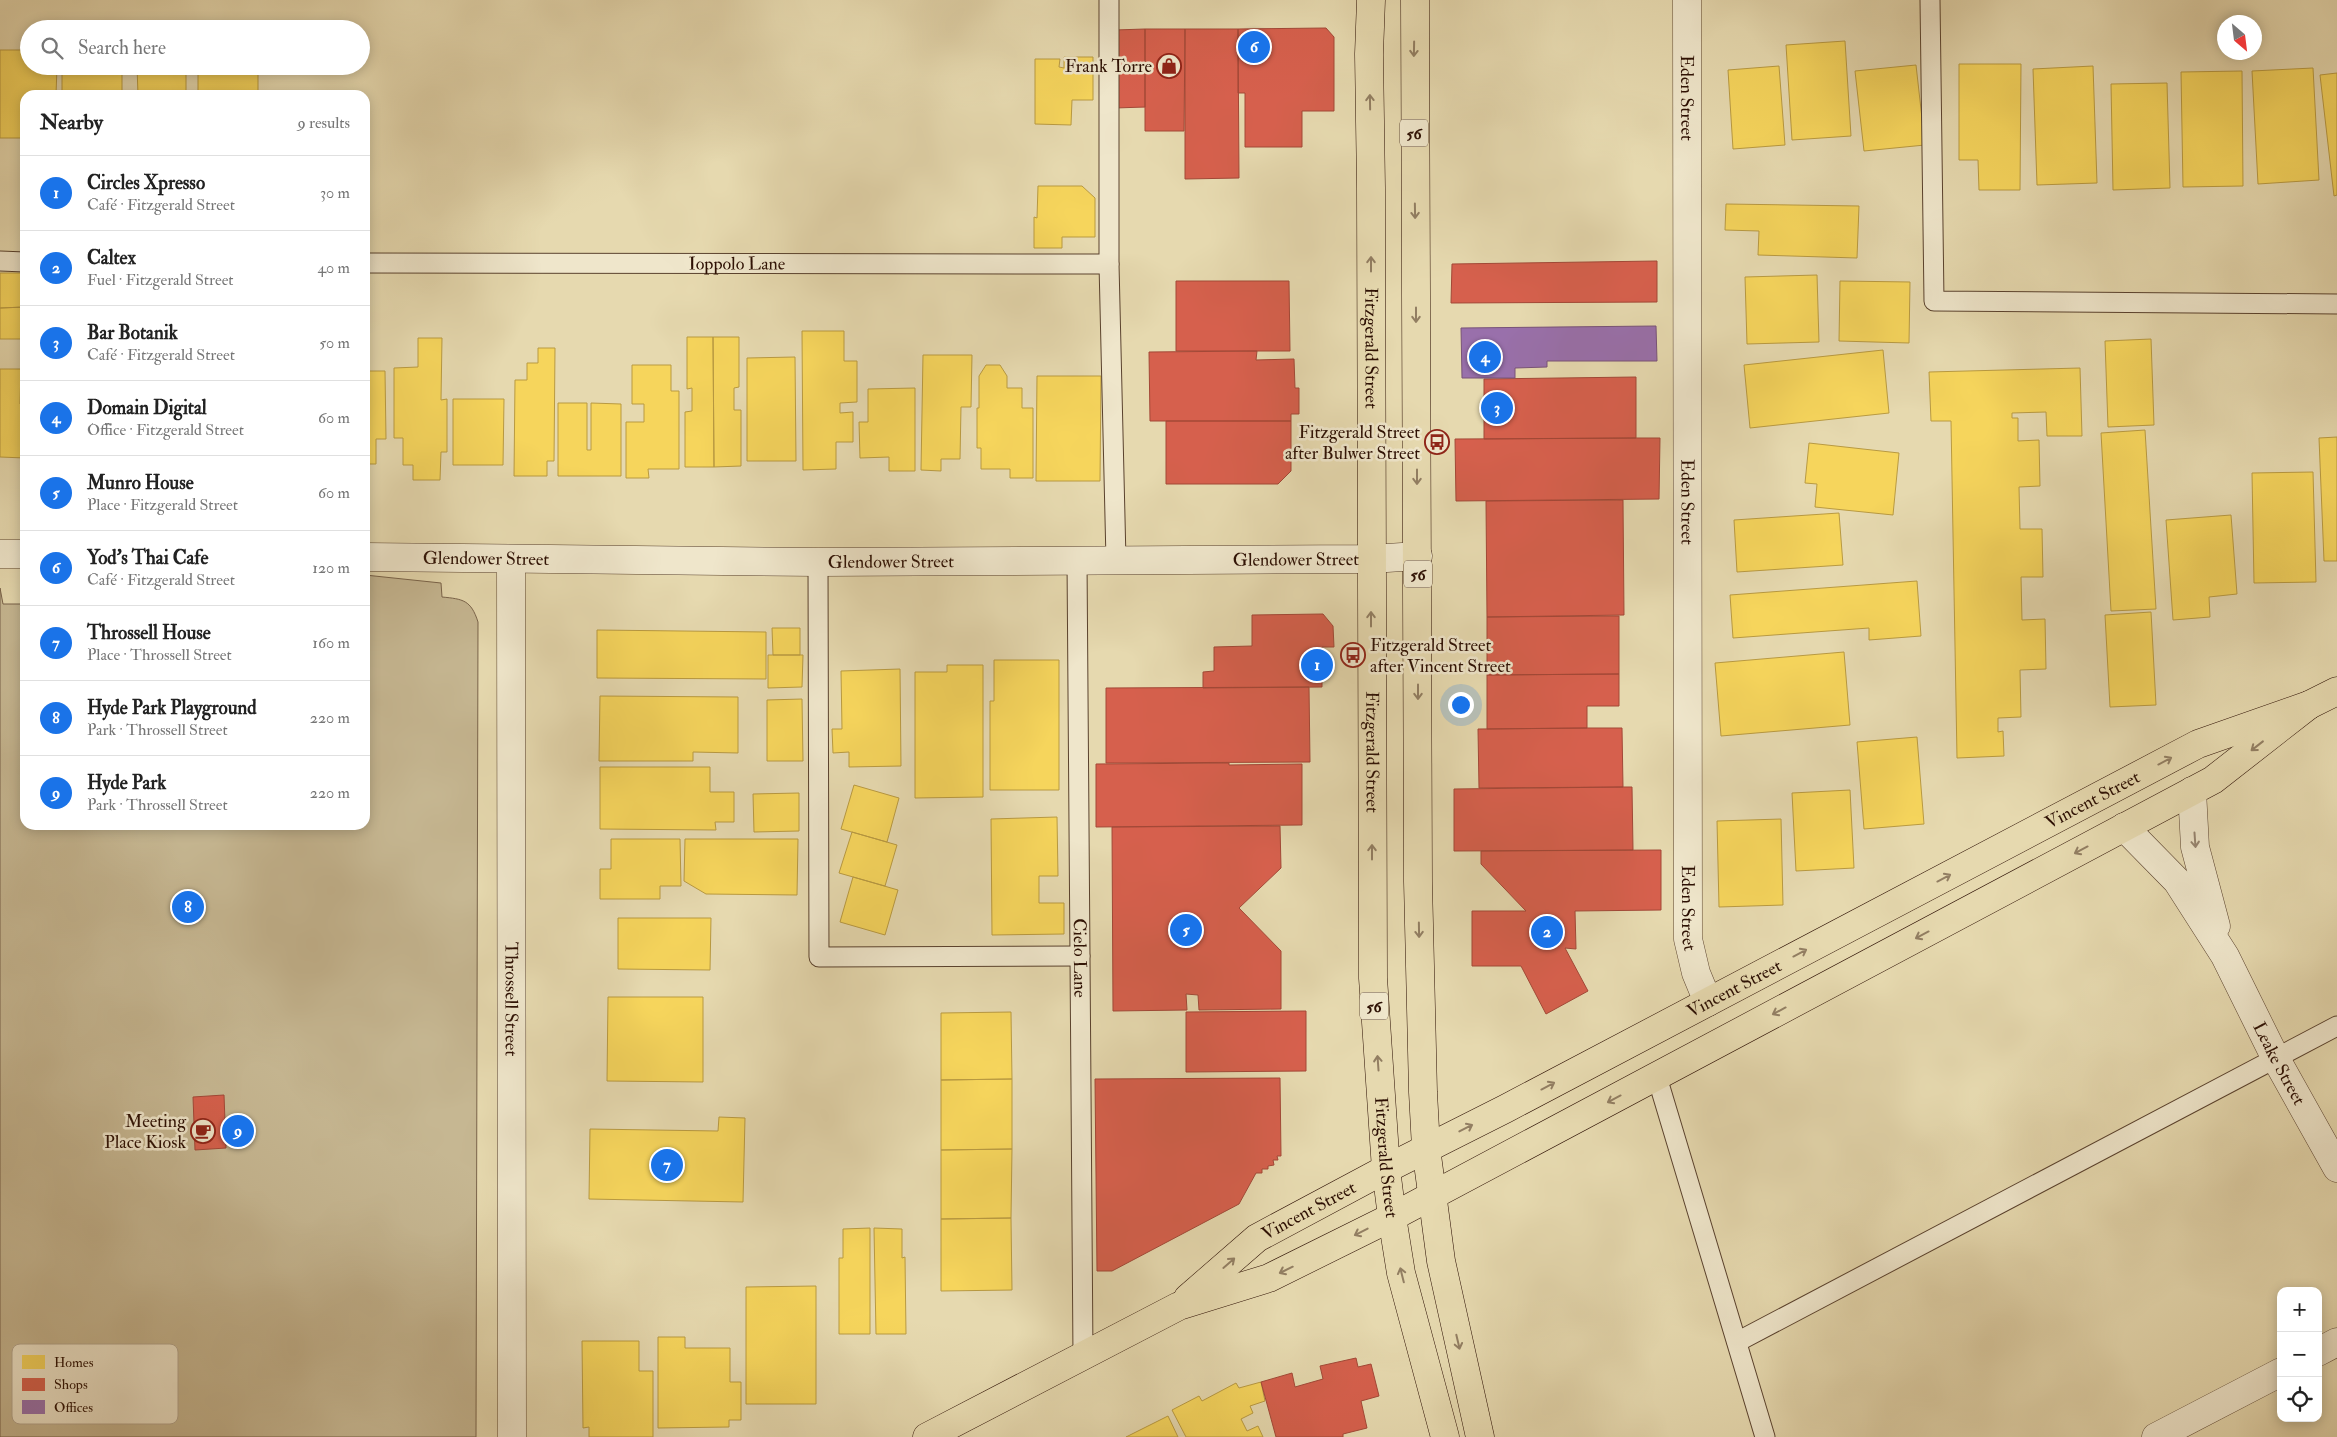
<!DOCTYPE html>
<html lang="en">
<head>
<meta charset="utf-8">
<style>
	body { margin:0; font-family:"IM FELL Double Pica",serif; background:#f2f2f2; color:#222 }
	.controls { position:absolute; right:15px; bottom:15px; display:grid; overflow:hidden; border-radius:10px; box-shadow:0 2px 12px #0003 }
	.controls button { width:45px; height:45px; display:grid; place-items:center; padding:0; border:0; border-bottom:1px solid #e0e0e0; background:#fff; color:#222; font:25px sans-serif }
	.compass { position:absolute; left:2217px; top:15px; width:45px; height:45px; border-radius:50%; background:#fff; box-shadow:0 2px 12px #0003; rotate:152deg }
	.you { position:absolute; left:1460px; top:704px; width:18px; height:18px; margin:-12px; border:4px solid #fff; border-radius:50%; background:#1a73e8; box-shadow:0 0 0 8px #1a73e833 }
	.badge { display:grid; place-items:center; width:32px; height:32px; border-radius:50%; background:#1a73e8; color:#fff; font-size:16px; font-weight:700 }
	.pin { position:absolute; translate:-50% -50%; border:2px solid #fff; box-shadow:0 1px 5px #0006 }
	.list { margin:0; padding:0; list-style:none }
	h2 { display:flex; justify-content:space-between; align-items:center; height:65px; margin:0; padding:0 20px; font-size:21px }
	h2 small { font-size:16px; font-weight:400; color:#767676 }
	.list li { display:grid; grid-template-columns:32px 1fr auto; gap:15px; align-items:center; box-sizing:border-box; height:75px; padding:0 20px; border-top:1px solid #e0e0e0 }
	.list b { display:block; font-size:19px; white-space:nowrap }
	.list p { margin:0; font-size:16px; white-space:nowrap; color:#767676 }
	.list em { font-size:16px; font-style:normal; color:#767676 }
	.icon { flex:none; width:28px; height:28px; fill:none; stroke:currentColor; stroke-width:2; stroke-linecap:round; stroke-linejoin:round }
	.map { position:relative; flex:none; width:2337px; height:1437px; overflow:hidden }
	.search { position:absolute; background:#fff; box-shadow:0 2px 12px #0003; left:20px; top:20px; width:350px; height:55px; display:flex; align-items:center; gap:12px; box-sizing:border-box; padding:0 18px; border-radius:28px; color:#767676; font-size:19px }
	.panel { position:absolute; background:#fff; box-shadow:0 2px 12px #0003; left:20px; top:90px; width:350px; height:740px; border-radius:15px }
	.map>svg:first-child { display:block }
</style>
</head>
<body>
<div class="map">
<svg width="2337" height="1437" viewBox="0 0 2337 1437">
	<rect width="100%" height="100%" fill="#e6d9af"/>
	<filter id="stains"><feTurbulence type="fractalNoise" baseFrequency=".004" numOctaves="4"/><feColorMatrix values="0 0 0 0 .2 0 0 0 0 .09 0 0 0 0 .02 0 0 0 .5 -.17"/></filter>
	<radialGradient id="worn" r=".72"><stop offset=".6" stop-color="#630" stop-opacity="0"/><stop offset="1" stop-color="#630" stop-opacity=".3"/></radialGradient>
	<path fill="#c6b792" stroke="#79634a" d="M365,575L441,583L442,597C463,599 471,600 478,622L476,1437H0V588L3,604H25V825H365Z"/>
	<path fill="#f6d55c" stroke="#b99a41" d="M62,25L85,26V29H62Z
		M1845,41L1851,136L1792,140L1786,45Z
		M0,50H29V66H57L56,95H25V138H0Z
		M1064,57H1093V100H1072L1071,125L1035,124V59H1060L1059,67L1064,68Z
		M1959,64H2021L2020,190H1979L1978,160H1959Z
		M1916,65L1925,145L1864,151L1855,71Z
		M62,66H122V95H62Z
		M137,66H186V95H138Z
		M198,66H258V95H198Z
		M1779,66L1785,145L1733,149L1728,70Z
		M2093,66L2097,183L2037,185L2033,69Z
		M2313,68L2319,180L2258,184L2252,71Z
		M2242,71L2243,186L2183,187L2181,72Z
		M2337,73V195L2334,196L2320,75Z
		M2167,83L2170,188L2113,190L2111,84Z
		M1038,186H1082L1095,198V237H1062V248H1034V217L1037,218Z
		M1726,204L1859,206L1857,258L1758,255L1759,231L1725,230Z
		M0,273H25V307L0,308Z
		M1817,275L1819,342L1747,344L1745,277Z
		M1840,281L1910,282L1909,343L1839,341Z
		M25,307V339H0V308Z
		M802,331H844V361H857V402L840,403V413L853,412V442H836V469L803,470Z
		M687,337H713L714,467H685V412L692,411V388L687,389Z
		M713,337H739V387L734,388V410H741V466L714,467Z
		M418,338H442L441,400L447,399V452H441L440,480H413V465H403V438H394V368L418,367Z
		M2151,339L2154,425L2108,427L2105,341Z
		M538,348H555L554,461H547V476H514L515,380H527V363H538Z
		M1883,350L1889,413L1750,428L1744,365Z
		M923,355H972L971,407H961L960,459H941V471L921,470Z
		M795,357L796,461H747V358Z
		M632,365H671V391H679V469H648L649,478H626V422H644V404H632Z
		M986,365H1000L1007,376V388H1022V408H1033V478H1010V469H981V448H977V408H979V376Z
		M2080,368L2082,436H2047L2046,412L2012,413V418H2018V441L2039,440L2040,486L2019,487L2020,529H2042L2043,577H2021L2022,620L2045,619L2046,669L2020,670L2021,717L1998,718V732L2003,731L2004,756L1957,758L1951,421H1931L1929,372Z
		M0,369H21L20,404H25V458L0,457Z
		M365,371H385L386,439H376V464H365Z
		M1037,376H1101L1100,481H1036Z
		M915,388V471H889V457L860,458L859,422H868V389Z
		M453,399H504L503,465H453Z
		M558,403H587V450H591V403L621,404V476H558Z
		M2145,430L2156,609L2111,611L2101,433Z
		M2337,437V561H2324L2319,438Z
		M1809,443L1899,453L1893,515L1815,507L1817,484L1805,483Z
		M2313,472L2316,582L2254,583L2252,473Z
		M1839,513L1843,565L1737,572L1734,520Z
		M2231,515L2237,594L2209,597L2210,617L2173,620L2166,520Z
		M1917,581L1921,636L1869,640V628L1733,638L1730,595Z
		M2151,612L2156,705L2110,707L2105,615Z
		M772,628H800V655H773Z
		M597,630L766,632V679L597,678Z
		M1844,652L1850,725L1721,736L1715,663Z
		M768,655H803L802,687L768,688Z
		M994,660H1059V790H990V701H994Z
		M947,665H983V797L915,798V672H947Z
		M900,669L901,766L849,767V752L833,753L832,729H842L841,671Z
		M600,696L738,697V753L693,752V761H599Z
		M802,699L803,761H767V700Z
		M1917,737L1924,824L1864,829L1857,742Z
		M600,767H710V792H734V822H715L716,830L600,829Z
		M854,785L899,798L887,842L841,829Z
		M1850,790L1854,868L1796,871L1792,793Z
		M799,793V831L754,832L753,794Z
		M1057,817L1058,876H1039V903H1064V934L992,935L991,819Z
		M1781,819L1783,905L1719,907L1717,821Z
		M852,832L897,845L885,886L839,873Z
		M611,839H680L681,886H660V899H600V869H611Z
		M685,839H798L797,895L706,894L684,881Z
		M853,877L898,890L885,935L840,922Z
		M618,918H711L710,970L618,969Z
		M608,997H703V1082L607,1081Z
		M1011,1012L1012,1079L941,1080V1013Z
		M1012,1079V1149L941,1150V1080Z
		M719,1117L745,1118L743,1202L589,1199L590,1129L718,1131Z
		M1012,1149L1011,1218L941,1219V1150Z
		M1011,1218L1012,1290L941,1291V1219Z
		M870,1228V1334H839V1258H843V1229Z
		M874,1228L902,1229V1258L905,1257L906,1334H876Z
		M816,1286V1404H746V1287Z
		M658,1337H685V1348H730V1382H741V1420H729V1427L658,1428Z
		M582,1341H639V1371H653V1437H589V1427L583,1428Z
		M1261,1382L1265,1401L1250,1406L1253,1413L1241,1419L1247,1431L1258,1426L1263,1437H1186L1172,1410L1199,1396L1202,1401L1236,1383L1239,1388Z
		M1168,1416L1178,1437H1126Z"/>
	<path fill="#d6604d" stroke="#a34837" d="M1326,28L1334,37V111H1302V147H1245V93H1238V29Z
		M1145,29V107L1115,108V30Z
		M1145,29H1185L1184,131H1145Z
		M1185,29H1238L1239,178L1185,179Z
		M1657,261V302L1451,303L1452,264Z
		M1176,281H1289L1290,351H1176Z
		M1257,351L1256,360L1294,359L1295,388H1299V414H1291V421H1150L1149,352Z
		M1636,377V438L1484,439V379Z
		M1166,421H1291V471L1278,484H1166Z
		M1636,438H1660L1659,499L1456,501L1455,439Z
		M1623,500L1624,615L1487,617L1486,501Z
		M1323,614L1333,626L1334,647H1322V687L1203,688V672L1214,671V647L1252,646V615Z
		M1619,616V674L1487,675V617Z
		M1619,674V706H1587V728L1487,729V675Z
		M1309,687L1310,762L1106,763V688Z
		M1587,728H1622L1623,787L1479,788L1478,729Z
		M1229,763V765L1302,764V825L1096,827V764Z
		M1623,787H1632L1633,850L1454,851V789Z
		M1280,826L1281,868L1239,908L1281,951V1009L1199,1010L1198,995L1186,994L1187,1010L1113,1011L1112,827Z
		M1661,850V910L1575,911L1576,949L1565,948L1588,991L1546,1014L1521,966H1472V911H1526L1481,864V851Z
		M1306,1011V1071L1186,1072V1012Z
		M1280,1078L1281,1156H1277L1278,1160H1273L1274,1165L1268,1166V1169H1262V1173H1256L1239,1204L1112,1271H1097L1095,1079Z
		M224,1095L226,1148L195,1150L193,1097Z
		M1356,1358L1358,1367L1371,1364L1379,1396L1361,1401L1367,1428L1343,1434V1437H1276L1261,1382L1292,1373L1295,1387L1323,1379L1320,1366Z"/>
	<path fill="#9970ab" stroke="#785379" d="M1656,326L1657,361H1547V367L1515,368V378H1462L1461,328Z"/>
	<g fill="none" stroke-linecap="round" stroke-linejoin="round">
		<defs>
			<g id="service">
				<path d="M1109,0V264L1116,560"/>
				<path d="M1930,0L1934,301L2337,304"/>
				<path d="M0,261L25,262"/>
				<path id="s1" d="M365,263L1109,264"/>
				<path id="s2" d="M1077,560L1083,1356"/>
				<path d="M818,562L819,957L1080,956"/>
				<path d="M1657,1077L1765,1437"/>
				<path d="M1737,1342L2337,1026"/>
			</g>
			<g id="minor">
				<path id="s3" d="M1687,0L1688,939L1696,973L1708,1002"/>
				<path d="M0,554H25"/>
				<path id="s4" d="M365,557L818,562L1371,559L1418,556"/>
				<path id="s5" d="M511,560L512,1437"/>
				<path d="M2192,791L2195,847L2216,926"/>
				<path id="s6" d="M2124,827L2177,881L2225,956L2275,1057L2337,1168"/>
				<path d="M2318,1352L2337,1342"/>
				<path d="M2156,1437L2281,1372"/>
			</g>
			<g id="primary">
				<path id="s7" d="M1371,0L1369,54L1371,188L1373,978L1386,1169L1392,1217L1401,1273L1445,1437"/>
				<path d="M1415,0L1418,882L1423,1092L1426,1148L1441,1261L1480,1437"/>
				<path id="s8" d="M1188,1298L1257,1238L1386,1169L1505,1109L2198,744L2309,705L2337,691"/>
				<path d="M927,1437L1179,1306L1269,1278L1392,1217L2213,780L2309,705"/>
			</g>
		</defs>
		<use href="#service" stroke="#5a422e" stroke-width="21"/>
		<use href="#minor" stroke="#5a422e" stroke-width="29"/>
		<use href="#primary" stroke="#2c0f03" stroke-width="29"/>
		<use href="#service" stroke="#efe6cb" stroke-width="19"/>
		<use href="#minor" stroke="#efe6cb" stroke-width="28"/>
		<use href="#primary" stroke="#e6d9af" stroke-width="28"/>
	</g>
	<defs><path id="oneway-shaft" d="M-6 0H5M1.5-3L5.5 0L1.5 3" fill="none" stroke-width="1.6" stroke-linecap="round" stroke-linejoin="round" transform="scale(1.25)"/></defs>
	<g stroke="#927e62">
		<use href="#oneway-shaft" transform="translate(1414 49) rotate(91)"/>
		<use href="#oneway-shaft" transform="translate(1370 102) rotate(-91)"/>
		<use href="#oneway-shaft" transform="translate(1415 211) rotate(89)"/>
		<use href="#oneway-shaft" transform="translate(1371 264) rotate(-90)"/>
		<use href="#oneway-shaft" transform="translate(1416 315) rotate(90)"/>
		<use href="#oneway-shaft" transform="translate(1417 477) rotate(90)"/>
		<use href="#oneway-shaft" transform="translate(1371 619) rotate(-90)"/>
		<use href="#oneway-shaft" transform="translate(1418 692) rotate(90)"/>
		<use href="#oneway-shaft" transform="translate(2257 746) rotate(142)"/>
		<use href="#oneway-shaft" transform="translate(2165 761) rotate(-28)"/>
		<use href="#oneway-shaft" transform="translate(2081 850) rotate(152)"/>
		<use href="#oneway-shaft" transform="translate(1372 852) rotate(-90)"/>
		<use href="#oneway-shaft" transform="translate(1944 878) rotate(-28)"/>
		<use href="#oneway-shaft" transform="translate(1419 930) rotate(89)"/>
		<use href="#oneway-shaft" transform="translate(1922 935) rotate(152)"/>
		<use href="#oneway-shaft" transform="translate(1800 953) rotate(-28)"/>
		<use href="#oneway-shaft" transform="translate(1779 1011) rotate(152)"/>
		<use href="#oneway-shaft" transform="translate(1378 1063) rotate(-94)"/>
		<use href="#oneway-shaft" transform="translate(1548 1086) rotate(-28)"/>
		<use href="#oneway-shaft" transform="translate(1614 1099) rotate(152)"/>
		<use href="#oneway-shaft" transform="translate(1466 1128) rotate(-27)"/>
		<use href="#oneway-shaft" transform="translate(1361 1232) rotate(153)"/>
		<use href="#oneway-shaft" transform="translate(1229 1263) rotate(-41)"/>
		<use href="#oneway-shaft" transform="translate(1286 1270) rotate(154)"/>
		<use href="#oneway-shaft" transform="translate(1402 1275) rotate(-104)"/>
		<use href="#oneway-shaft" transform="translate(1458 1342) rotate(77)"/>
	</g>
	<use stroke="#978571" href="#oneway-shaft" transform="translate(2195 840) rotate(86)"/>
	<defs>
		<symbol id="shop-ring" viewBox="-11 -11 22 22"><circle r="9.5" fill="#efe6cb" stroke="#8f2418" stroke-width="1.5"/><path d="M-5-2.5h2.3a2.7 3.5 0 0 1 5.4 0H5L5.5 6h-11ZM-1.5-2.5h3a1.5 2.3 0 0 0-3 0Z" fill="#8f2418"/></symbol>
		<symbol id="bus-ring" viewBox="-11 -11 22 22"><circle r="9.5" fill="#efe6cb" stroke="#8f2418" stroke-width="1.5"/><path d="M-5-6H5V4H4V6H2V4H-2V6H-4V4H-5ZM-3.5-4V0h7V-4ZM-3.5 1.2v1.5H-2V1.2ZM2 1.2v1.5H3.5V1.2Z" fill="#8f2418"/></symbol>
		<symbol id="cafe-ring" viewBox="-11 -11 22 22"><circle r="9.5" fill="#efe6cb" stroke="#8f2418" stroke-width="1.5"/><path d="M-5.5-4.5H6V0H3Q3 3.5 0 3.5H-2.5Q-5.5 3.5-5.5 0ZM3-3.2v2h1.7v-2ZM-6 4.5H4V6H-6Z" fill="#8f2418"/></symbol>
	</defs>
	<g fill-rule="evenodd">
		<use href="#shop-ring" x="1155" y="52" width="28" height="28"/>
		<use href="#bus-ring" x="1423" y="428" width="28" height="28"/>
		<use href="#bus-ring" x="1339" y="641" width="28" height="28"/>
		<use href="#cafe-ring" x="189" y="1117" width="28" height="28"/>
	</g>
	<g text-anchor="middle" stroke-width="5" stroke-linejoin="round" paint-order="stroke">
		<g fill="#efe6cb" stroke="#66503f" stroke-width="1">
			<rect x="1400" y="119.5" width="28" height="27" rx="4"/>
			<rect x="1404" y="560.5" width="28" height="27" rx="4"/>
			<rect x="1360" y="992.5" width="28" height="27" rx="4"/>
		</g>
		<g font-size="16" font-weight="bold" fill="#2c0f03">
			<text x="1414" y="139">56</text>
			<text x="1418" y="580">56</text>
			<text x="1374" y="1012">56</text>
		</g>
		<g font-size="18" fill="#2c0f03" stroke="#efe6cb" text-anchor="end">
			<text x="1152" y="72">Frank Torre</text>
			<text x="1420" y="438">Fitzgerald Street<tspan x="1420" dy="21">after Bulwer Street</tspan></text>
			<text x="1370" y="651" text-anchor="start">Fitzgerald Street<tspan x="1370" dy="21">after Vincent Street</tspan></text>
			<text x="186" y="1127">Meeting<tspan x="186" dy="21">Place Kiosk</tspan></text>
		</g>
		<g font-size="18" fill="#2c0f03" stroke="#efe6cb">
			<text dy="6" stroke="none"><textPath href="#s3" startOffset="98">Eden Street</textPath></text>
			<text dy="6" stroke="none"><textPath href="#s1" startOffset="372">Ioppolo Lane</textPath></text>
			<text dy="6" stroke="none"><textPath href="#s7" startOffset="348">Fitzgerald Street</textPath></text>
			<text dy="6" stroke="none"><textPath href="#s3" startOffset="502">Eden Street</textPath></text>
			<text dy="6" stroke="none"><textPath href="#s4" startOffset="121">Glendower Street</textPath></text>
			<text dy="6" stroke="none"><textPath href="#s4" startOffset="931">Glendower Street</textPath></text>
			<text dy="6" stroke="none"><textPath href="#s4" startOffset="526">Glendower Street</textPath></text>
			<text dy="6" stroke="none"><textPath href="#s7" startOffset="752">Fitzgerald Street</textPath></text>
			<text dy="6" stroke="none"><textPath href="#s8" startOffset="1035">Vincent Street</textPath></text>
			<text dy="6" stroke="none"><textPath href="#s3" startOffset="908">Eden Street</textPath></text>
			<text dy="6" stroke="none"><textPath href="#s2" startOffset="398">Cielo Lane</textPath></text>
			<text dy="6" stroke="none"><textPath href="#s8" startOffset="630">Vincent Street</textPath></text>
			<text dy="6" stroke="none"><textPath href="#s5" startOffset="439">Throssell Street</textPath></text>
			<text dy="6" stroke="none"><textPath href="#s6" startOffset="285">Leake Street</textPath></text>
			<text dy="6" stroke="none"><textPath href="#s7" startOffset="1158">Fitzgerald Street</textPath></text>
			<text dy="6" stroke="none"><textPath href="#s8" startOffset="150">Vincent Street</textPath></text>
		</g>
	</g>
	<rect x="12" y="1344" width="166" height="80" rx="8" fill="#efe6cb" stroke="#b4a68f" stroke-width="1"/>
	<rect x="22" y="1355" width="23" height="14" fill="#f6d55c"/>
	<rect x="22" y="1378" width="23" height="13" fill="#d6604d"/>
	<rect x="22" y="1400" width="23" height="14" fill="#9970ab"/>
	<g font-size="14" fill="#2c0f03">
		<text x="54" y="1367">Homes</text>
		<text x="54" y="1389">Shops</text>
		<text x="54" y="1412">Offices</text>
	</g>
	<rect width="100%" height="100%" filter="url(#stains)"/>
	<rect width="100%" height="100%" fill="url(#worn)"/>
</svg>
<div class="controls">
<button>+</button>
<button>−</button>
<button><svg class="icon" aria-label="locate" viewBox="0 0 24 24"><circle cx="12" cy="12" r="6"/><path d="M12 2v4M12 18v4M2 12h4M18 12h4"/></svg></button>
</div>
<svg class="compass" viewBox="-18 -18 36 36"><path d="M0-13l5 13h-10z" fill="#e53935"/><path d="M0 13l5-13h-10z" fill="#767676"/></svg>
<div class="you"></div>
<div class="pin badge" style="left:1317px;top:665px">1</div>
<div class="pin badge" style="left:1547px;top:932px">2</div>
<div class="pin badge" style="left:1497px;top:408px">3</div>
<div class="pin badge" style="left:1485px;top:357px">4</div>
<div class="pin badge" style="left:1186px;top:930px">5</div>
<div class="pin badge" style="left:1254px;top:47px">6</div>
<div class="pin badge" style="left:667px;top:1165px">7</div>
<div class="pin badge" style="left:188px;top:907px">8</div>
<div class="pin badge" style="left:238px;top:1131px">9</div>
<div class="search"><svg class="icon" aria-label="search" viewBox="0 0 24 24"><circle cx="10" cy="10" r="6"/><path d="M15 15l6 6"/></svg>Search here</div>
<section class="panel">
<h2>Nearby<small>9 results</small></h2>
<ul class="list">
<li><span class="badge">1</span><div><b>Circles Xpresso</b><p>Café · Fitzgerald Street</p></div><em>30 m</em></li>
<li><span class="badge">2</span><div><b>Caltex</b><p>Fuel · Fitzgerald Street</p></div><em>40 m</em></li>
<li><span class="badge">3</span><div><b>Bar Botanik</b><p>Café · Fitzgerald Street</p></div><em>50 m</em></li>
<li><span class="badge">4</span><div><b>Domain Digital</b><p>Office · Fitzgerald Street</p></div><em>60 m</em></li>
<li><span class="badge">5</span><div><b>Munro House</b><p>Place · Fitzgerald Street</p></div><em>60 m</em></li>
<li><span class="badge">6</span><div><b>Yod's Thai Cafe</b><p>Café · Fitzgerald Street</p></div><em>120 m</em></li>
<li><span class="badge">7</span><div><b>Throssell House</b><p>Place · Throssell Street</p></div><em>160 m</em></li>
<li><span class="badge">8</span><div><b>Hyde Park Playground</b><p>Park · Throssell Street</p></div><em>220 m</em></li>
<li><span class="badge">9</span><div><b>Hyde Park</b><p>Park · Throssell Street</p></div><em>220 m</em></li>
</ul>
</section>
</div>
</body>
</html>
